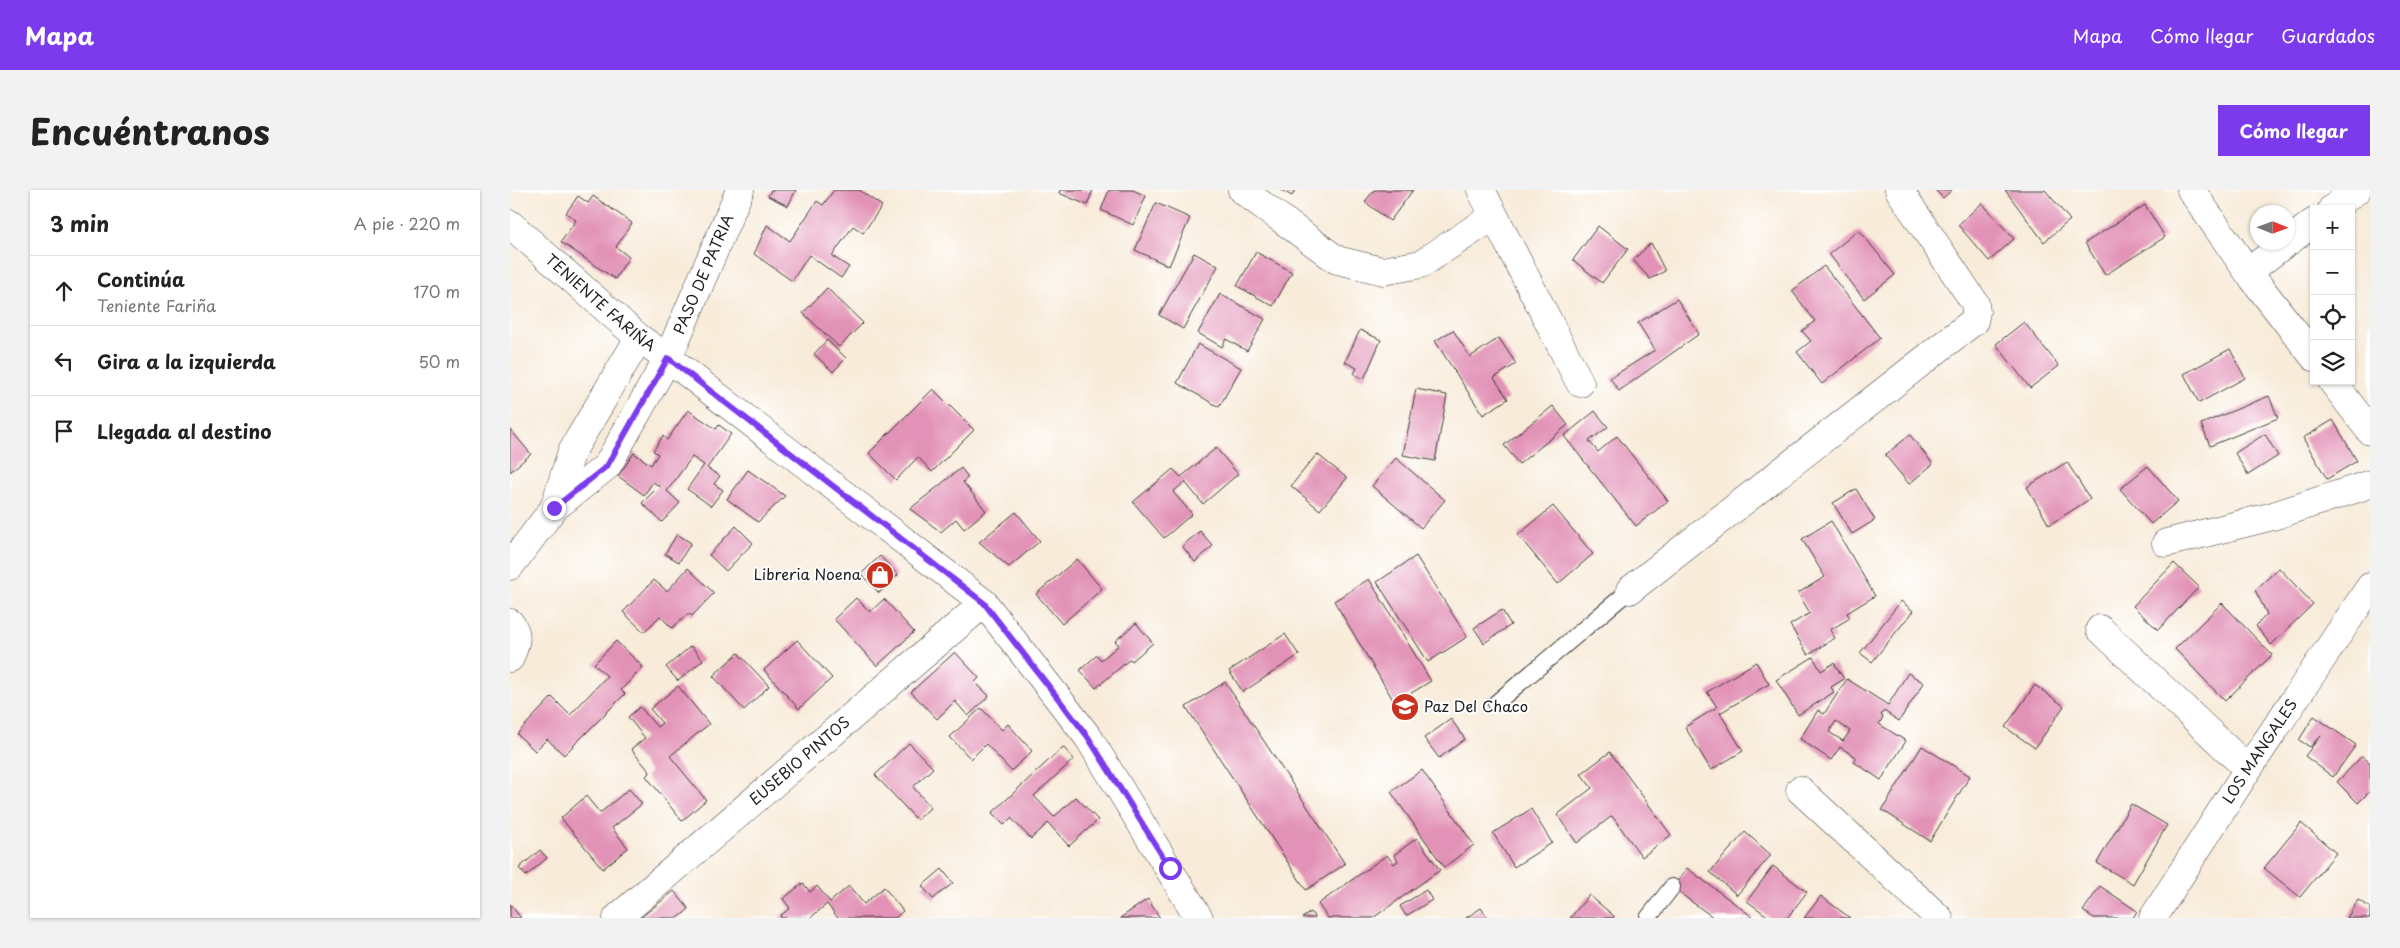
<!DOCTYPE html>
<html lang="es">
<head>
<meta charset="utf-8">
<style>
	body { margin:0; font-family:"Playpen Sans",sans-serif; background:#f2f2f2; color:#222 }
	.controls { position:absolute; right:15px; top:15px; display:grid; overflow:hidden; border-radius:0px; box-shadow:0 1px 4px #0004 }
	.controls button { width:45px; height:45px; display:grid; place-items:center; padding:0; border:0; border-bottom:1px solid #e0e0e0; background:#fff; color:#222; font:25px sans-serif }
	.compass { position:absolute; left:1740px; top:15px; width:45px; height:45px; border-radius:50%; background:#fff; box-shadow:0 1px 4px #0004; rotate:91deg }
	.stop { position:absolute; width:15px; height:15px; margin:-11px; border:4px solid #7c3aed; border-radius:50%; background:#fff }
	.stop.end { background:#7c3aed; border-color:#fff; box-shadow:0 1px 5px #0008 }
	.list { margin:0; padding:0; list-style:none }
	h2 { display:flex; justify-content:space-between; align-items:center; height:65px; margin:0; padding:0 20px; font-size:21px }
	h2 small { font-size:16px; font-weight:400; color:#767676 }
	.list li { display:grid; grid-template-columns:32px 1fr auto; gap:15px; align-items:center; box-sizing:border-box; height:70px; padding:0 20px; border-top:1px solid #e0e0e0 }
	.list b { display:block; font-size:19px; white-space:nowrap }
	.list p { margin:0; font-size:16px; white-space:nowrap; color:#767676 }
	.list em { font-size:16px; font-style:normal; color:#767676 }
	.icon { flex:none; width:28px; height:28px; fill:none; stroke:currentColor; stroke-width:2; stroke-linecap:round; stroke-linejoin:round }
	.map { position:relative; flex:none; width:1860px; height:728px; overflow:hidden; border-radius:0px }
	header { display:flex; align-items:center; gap:30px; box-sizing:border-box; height:70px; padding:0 25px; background:#7c3aed; color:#fff }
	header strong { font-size:24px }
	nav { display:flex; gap:28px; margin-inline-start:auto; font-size:18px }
	.intro { display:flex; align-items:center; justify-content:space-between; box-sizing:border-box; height:120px; padding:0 30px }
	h1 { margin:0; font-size:35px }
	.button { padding:12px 22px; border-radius:0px; background:#7c3aed; color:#fff; font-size:18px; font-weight:700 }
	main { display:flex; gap:30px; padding:0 30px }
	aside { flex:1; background:#fff; border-radius:0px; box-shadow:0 1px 4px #0004 }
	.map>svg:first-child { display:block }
</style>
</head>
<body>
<header>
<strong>Mapa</strong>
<nav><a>Mapa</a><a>Cómo llegar</a><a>Guardados</a></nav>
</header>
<div class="intro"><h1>Encuéntranos</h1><a class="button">Cómo llegar</a></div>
<main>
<aside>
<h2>3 min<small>A pie · 220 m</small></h2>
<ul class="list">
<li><svg class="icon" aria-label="ahead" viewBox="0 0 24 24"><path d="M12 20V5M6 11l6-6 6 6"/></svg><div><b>Continúa</b><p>Teniente Fariña</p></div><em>170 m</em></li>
<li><svg class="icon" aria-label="left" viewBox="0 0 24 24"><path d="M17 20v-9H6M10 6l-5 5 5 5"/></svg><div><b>Gira a la izquierda</b></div><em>50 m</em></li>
<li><svg class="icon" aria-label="arrive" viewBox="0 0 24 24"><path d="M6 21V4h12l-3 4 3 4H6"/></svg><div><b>Llegada al destino</b></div></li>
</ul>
</aside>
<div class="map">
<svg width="1860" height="728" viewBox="0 0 1860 728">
	<rect width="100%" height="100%" fill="#fff"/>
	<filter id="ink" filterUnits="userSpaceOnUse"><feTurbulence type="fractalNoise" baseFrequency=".02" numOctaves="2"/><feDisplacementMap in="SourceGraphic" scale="10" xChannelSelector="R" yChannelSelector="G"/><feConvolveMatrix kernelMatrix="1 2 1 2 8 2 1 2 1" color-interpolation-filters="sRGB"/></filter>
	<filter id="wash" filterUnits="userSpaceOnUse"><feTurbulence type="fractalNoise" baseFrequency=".0096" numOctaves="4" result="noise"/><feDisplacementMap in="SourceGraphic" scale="20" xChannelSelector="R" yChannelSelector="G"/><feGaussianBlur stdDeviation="1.12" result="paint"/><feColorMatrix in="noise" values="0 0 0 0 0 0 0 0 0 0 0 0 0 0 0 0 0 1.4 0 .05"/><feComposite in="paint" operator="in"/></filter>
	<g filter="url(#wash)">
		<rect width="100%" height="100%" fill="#f8ebd9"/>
		<g id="blocks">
			<path fill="#e292b6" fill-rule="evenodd" d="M261,0H286L278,16L258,6Z
				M324,0H349L372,16L353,43L343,36L322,66L339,77L331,88L299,65L282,91L244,64L257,35L280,51L307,11L313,15Z
				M550,0H583L577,15L549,3Z
				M599,0H623L636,6L623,35L591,20Z
				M771,0H785L782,6Z
				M864,0H903L880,31L855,12Z
				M1425,0H1442L1433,8Z
				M1495,0H1535L1560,30L1534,52Z
				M68,6L78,13L83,6L122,33L106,57L119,67L105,89L51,52L66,30L56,23Z
				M646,13L680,28L659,76L625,60Z
				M1472,13L1504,49L1479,71L1448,35Z
				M1635,15L1655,47L1595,85L1575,53Z
				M1088,36L1118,59L1092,93L1063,70Z
				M1349,40L1385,85L1354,109L1319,64Z
				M1141,53L1155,81L1140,89L1123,70Z
				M746,62L782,82L763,116L727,96Z
				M684,63L708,76L673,139L649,125Z
				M1314,76L1370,148L1312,194L1287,162L1301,151L1292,141L1305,131L1282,101Z
				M317,98L353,133L329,157L293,123Z
				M710,104L755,129L737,161L716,149L712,157L688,143Z
				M1167,109L1189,144L1109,201L1100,188L1145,160L1128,133Z
				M1514,132L1549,176L1520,198L1486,154Z
				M850,140L871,150L854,189L844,184L847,178L835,172Z
				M943,140L960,167L989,148L1006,174L984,188L998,209L973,225L925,151Z
				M317,150L336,168L323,182L304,164Z
				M688,154L731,178L709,217L667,193Z
				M1720,159L1735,188L1689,213L1674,184Z
				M423,199L464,240L422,282L408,267L386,290L359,263Z
				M906,199L937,205L925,271L893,265Z
				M1759,206L1768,228L1700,256L1691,234Z
				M1043,216L1058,235L1009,274L994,255Z
				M178,220L206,239L209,235L221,244L197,278L210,286L204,294L213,300L201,316L177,299L194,275L182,267L157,301L170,313L152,332L132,313L149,296L143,292L134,305L108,286L124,263L141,275L148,264L143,261L153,246L157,250Z
				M1085,221L1098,237L1079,251L1088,262L1107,246L1158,311L1126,336L1054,246Z
				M1823,230L1847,271L1817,289L1793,248Z
				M0,239L21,264L0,282Z
				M1755,244L1768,266L1738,285L1725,263Z
				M1400,245L1423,274L1399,294L1375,265Z
				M706,258L728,284L693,314L675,292L663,302L682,324L654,348L623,312L663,279L671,287Z
				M807,264L837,288L810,320L781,296Z
				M886,268L935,310L911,338L862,296Z
				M1557,272L1580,309L1539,335L1517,297Z
				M1638,276L1668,311L1641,334L1610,299Z
				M451,278L458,287L453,292L476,321L454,339L446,329L431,342L400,319Z
				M238,280L275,306L248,332L217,309Z
				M1346,299L1365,330L1342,344L1323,313Z
				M1043,316L1083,364L1048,394L1008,345Z
				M506,322L530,351L499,377L469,352Z
				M1321,331L1365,406L1337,423L1340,428L1320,440L1325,448L1298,465L1280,435L1300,423L1288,403L1315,387L1292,349Z
				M226,336L243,353L216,381L199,365Z
				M690,341L703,356L685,372L672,356Z
				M167,344L181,353L169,372L155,364Z
				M370,366L388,385L369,403L351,384Z
				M906,366L957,447L918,472L867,392Z
				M567,369L592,399L552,434L526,404Z
				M1664,373L1689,397L1648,440L1623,416Z
				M178,378L204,403L182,426L179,423L162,438L150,426L134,442L113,422L144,390L157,401Z
				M1769,378L1803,414L1761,455L1746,436L1757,424L1745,400Z
				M859,389L921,491L885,513L824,411Z
				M346,408L360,422L374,409L404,442L367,476L324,429Z
				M1391,411L1403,421L1362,472L1350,463Z
				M1712,413L1762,465L1715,511L1665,459Z
				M992,420L1001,435L974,453L964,438Z
				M626,433L643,453L622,471L620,469L586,498L570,480L587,465L591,470L609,455L605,451Z
				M775,444L789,465L733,502L719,481Z
				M287,450L322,488L289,519L254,480Z
				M106,451L133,477L111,500L115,504L54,565L37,549L25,561L7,544L42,507L60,525L97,486L84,474Z
				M181,456L193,470L168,491L156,477Z
				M445,462L469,488L465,492L479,506L458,526L445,511L427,529L401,502Z
				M228,463L259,496L234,520L203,486Z
				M1303,467L1311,481L1324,473L1334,489L1321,497L1324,502L1288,525L1266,490Z
				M1246,472L1259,494L1210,523L1233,561L1201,580L1175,537L1207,517L1197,502Z
				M1398,483L1414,493L1389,531L1374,521L1371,525L1373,527L1369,534L1396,551L1371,590L1344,572L1347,568L1330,557L1321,570L1290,549L1308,520L1314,524L1337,489L1378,515ZM1326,531L1340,541L1333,551L1319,542Z
				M715,492L835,674L796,700L676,517Z
				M1525,495L1554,516L1525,558L1495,537Z
				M168,496L199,534L160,566L196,610L172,631L136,586L140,582L121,559L135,548L118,527L130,517L147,537L152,533L140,519Z
				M471,518L492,540L498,534L522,561L501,581L476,554L461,569L440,547Z
				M1804,526L1846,555L1823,587L1795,566L1811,545L1800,557L1789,550Z
				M941,529L955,549L929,568L914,548Z
				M399,553L423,578L403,597L421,617L407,630L365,585Z
				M1412,556L1460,586L1420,651L1372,620Z
				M553,557L564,569L524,606L544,627L566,607L588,630L559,656L538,633L521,649L501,628L494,635L482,623Z
				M1100,562L1161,645L1132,667L1102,626L1067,653L1047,625L1082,598L1071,584Z
				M1852,566L1860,573V601L1848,613L1827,592Z
				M912,580L964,655L934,677L881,602Z
				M119,599L132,614L102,638L118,658L93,679L51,628L76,606L90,623Z
				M1621,614L1657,635L1623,694L1587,673Z
				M1021,619L1042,653L1004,677L983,643Z
				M1791,633L1826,663L1790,707L1754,678Z
				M1235,642L1261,665L1227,705L1200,682Z
				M907,648L930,680L863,728H818L808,714L877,665L884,674L888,671L884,665Z
				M30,660L37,668L16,686L9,678Z
				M1263,676L1297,702L1277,728H1260L1237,711Z
				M1177,678L1244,728H1204L1163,698Z
				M432,679L443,693L423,709L412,696Z
				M293,693L300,702L307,696L320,712L339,696L354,714L374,697L393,721L385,728H328L317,714L300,728H271L270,726L280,718L273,709Z
				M1590,696L1627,721L1623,728H1584L1573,721Z
				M916,700L922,710L896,726L890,716Z
				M164,701L179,719L168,728H130Z
				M1079,705L1104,726L1103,728H1060Z
				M1311,706L1340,728H1294Z
				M638,709L650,728H610Z
				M1848,710L1860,717V728H1837Z
				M0,714L11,728H0Z
				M971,718L978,728H956Z
				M801,722L805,728H792Z"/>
		</g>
	</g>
	<g filter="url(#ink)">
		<use href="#blocks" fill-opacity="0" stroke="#3d3b38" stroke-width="1"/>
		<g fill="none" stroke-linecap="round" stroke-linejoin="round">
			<defs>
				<path id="lane" d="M986,513L1120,400
					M1138,728L1162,697"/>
				<g id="street">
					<path d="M732,0L827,70L873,81L911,74L984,26"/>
					<path d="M971,0L1070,193"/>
					<path d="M1681,0L1738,82L1804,167"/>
					<path d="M1822,19L1847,0"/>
					<path d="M1778,52L1804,32"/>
					<path d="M1738,82L1777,52"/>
					<path d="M1822,191L1860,241"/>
					<path d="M44,318L62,261L129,148"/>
					<path d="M1656,353L1763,326L1860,294"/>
					<path d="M0,376L44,318L97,276L158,168"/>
					<path d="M1120,400L1464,131L1466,122L1465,113L1389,0"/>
					<path d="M0,433C10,445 5,455 0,468"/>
					<path d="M1590,439L1738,579"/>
					<path d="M1290,600L1429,728"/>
					<path id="s1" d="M107,728L474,413"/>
					<path id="s2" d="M1643,728L1738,579L1860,397"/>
				</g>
				<g id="secondary">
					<path id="s3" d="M0,34L129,148L158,168L474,413L578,547L689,728"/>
					<path id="s4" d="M158,168L230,0"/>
				</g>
			</defs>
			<use href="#lane" stroke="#3d3b38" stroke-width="18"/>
			<use href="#street" stroke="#3d3b38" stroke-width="29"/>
			<use href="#secondary" stroke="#3d3b38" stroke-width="29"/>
			<use href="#lane" stroke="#fff" stroke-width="16"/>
			<use href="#street" stroke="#fff" stroke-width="28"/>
			<use href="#secondary" stroke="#fff" stroke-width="28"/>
		</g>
	</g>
	<g fill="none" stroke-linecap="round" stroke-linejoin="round" filter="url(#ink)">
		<path stroke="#7c3aed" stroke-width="6" d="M44,318L97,276L158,168L474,413L578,547L660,678"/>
	</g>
	<defs>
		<symbol id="shop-disc" viewBox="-11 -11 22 22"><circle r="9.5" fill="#c8321e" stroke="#fff"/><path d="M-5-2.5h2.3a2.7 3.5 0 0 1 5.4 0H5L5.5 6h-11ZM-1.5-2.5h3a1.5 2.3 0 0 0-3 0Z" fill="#fff"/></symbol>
		<symbol id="school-disc" viewBox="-11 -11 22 22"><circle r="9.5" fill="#c8321e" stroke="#fff"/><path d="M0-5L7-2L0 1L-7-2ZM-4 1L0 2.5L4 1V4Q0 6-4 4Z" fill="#fff"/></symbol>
	</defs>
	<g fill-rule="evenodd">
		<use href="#shop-disc" x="354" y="369" width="32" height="32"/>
		<use href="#school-disc" x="879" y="501" width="32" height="32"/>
	</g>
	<g text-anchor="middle" stroke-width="4" stroke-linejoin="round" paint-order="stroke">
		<g font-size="15" fill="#1c1c1c" stroke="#fff">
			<text dy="5" stroke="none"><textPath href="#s4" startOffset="91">PASO DE PATRIA</textPath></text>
			<text dy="5" stroke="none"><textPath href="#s3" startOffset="120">TENIENTE FARIÑA</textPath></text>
			<text dy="5" stroke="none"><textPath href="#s2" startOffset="198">LOS MANGALES</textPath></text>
			<text dy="5" stroke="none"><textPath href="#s1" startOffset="241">EUSEBIO PINTOS</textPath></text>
		</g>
		<g font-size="15" fill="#1c1c1c" stroke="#fff" text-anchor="end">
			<text x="351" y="390">Libreria Noena</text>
			<text x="914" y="522" text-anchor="start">Paz Del Chaco</text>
		</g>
	</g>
</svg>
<div class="controls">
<button>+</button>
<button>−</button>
<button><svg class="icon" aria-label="locate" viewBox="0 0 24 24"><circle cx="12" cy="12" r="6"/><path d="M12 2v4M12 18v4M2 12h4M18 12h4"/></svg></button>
<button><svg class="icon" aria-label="layers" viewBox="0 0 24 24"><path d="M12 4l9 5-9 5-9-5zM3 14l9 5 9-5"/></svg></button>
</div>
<svg class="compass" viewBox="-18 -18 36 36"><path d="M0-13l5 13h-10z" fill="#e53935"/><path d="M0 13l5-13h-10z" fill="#767676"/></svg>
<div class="stop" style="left:660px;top:678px"></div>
<div class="stop end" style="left:44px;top:318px"></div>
</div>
</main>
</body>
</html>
